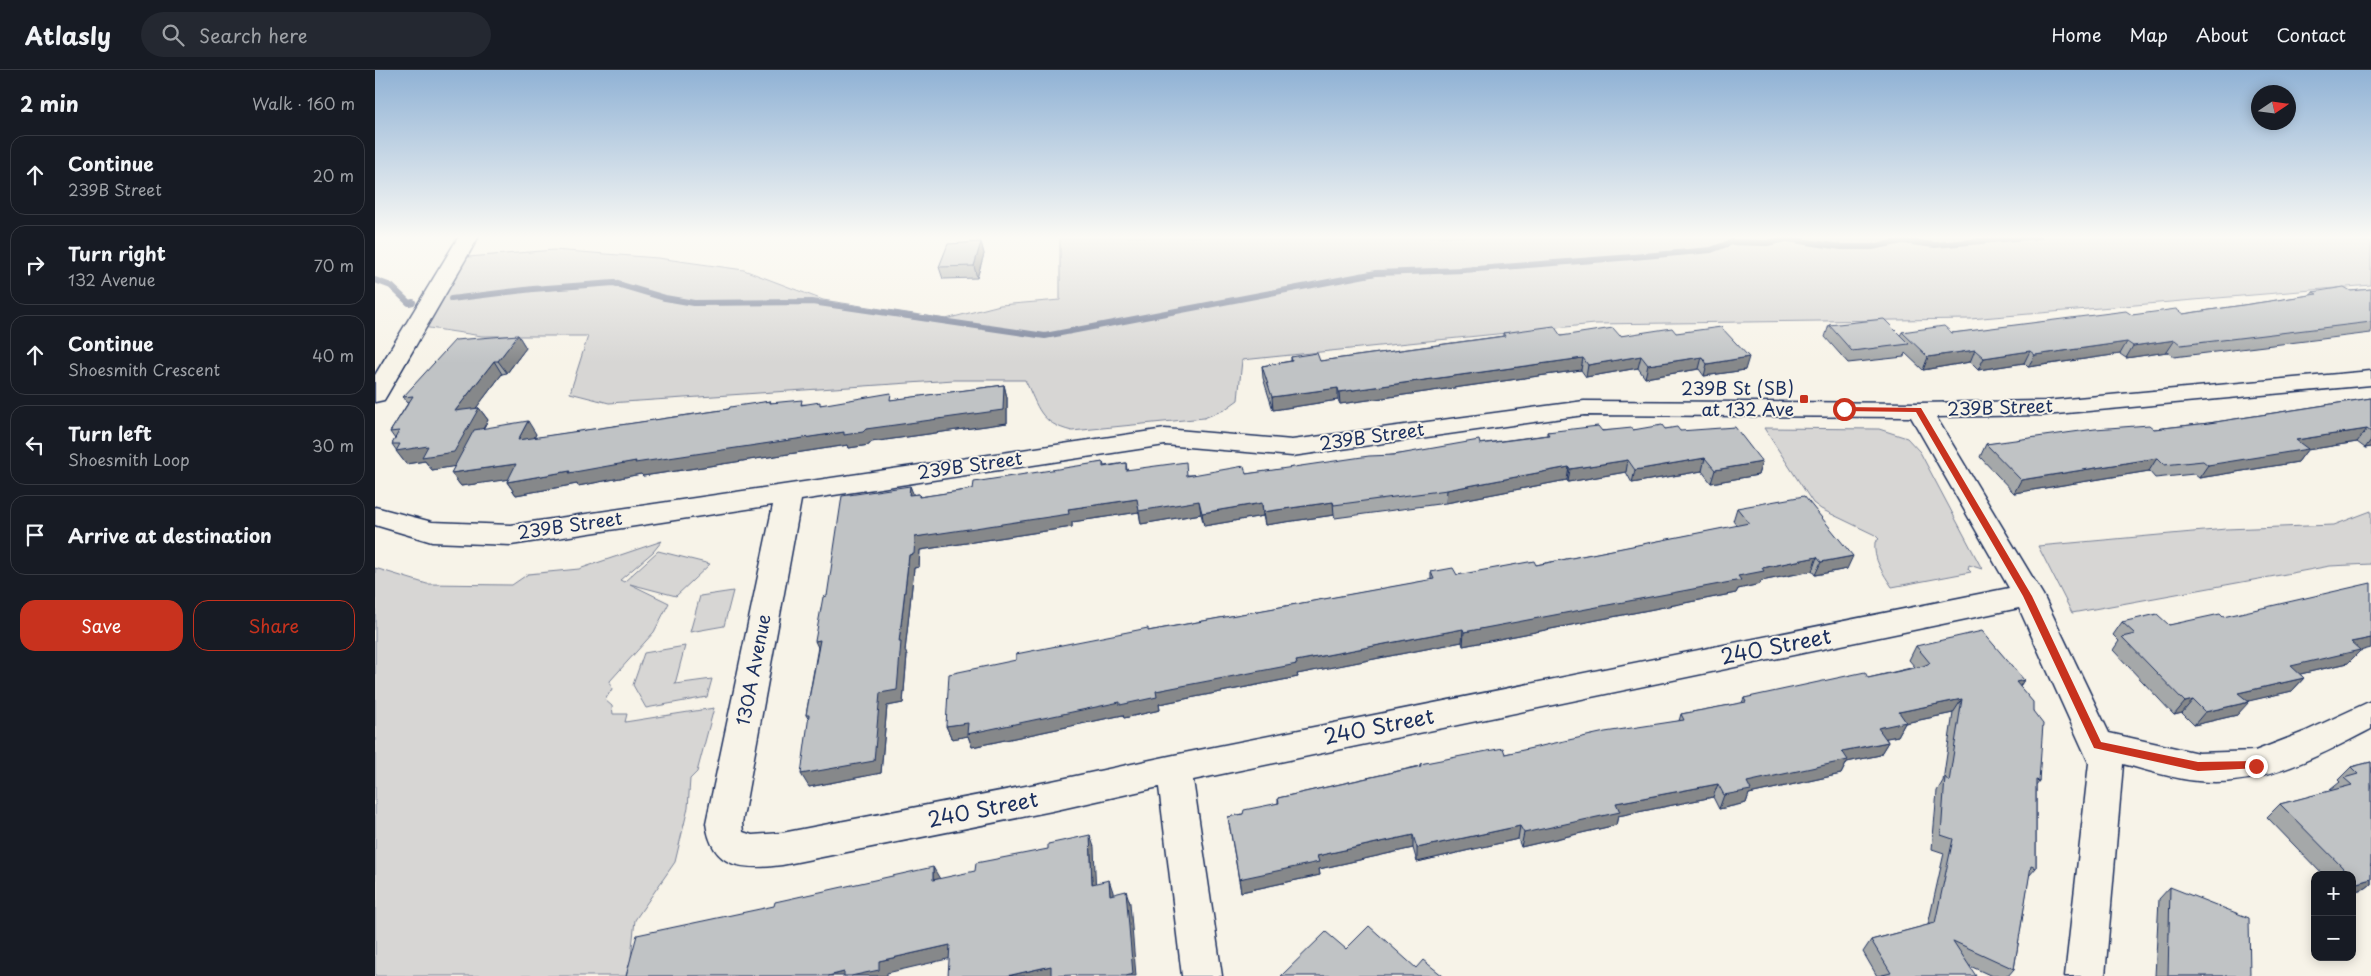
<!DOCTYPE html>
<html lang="en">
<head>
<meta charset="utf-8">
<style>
	body { margin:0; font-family:"Playpen Sans",sans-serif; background:#242831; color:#f1f3f6 }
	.controls { position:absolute; right:15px; bottom:15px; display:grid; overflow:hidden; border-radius:10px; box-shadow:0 2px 12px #0003 }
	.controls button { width:45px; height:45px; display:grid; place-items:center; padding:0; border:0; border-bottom:1px solid #363941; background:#171b24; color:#f1f3f6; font:25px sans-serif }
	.compass { position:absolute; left:1876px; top:15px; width:45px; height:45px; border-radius:50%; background:#171b24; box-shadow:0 2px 12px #0003; rotate:77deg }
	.stop { position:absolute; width:15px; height:15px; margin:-11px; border:4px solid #c8321e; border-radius:50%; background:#fff }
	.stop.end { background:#c8321e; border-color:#fff; box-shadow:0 1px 5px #0008 }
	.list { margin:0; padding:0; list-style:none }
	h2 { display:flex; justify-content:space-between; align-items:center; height:65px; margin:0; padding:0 20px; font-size:21px }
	h2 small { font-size:16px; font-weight:400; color:#9ea1a6 }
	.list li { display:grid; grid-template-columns:32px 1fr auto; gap:15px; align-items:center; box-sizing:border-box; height:80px; margin:0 10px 10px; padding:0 10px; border:1px solid #363941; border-radius:15px }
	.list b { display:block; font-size:19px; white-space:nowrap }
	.list p { margin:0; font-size:16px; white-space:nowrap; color:#9ea1a6 }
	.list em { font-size:16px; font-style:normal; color:#9ea1a6 }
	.actions { display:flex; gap:10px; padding:15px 20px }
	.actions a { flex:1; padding:11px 0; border:1px solid #c8321e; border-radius:15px; text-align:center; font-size:18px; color:#c8321e }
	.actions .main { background:#c8321e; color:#fff }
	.icon { flex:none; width:28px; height:28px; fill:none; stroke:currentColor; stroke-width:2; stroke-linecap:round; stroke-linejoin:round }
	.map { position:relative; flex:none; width:1996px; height:906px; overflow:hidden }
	header { display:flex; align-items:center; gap:30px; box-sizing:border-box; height:70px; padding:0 25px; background:#171b24; border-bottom:1px solid #363941 }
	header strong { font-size:24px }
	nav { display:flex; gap:28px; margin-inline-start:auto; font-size:18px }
	.search { width:350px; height:45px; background:#242831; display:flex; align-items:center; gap:12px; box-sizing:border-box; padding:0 18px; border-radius:28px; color:#9ea1a6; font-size:19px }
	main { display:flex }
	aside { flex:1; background:#171b24 }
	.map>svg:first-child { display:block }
</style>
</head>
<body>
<header>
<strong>Atlasly</strong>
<div class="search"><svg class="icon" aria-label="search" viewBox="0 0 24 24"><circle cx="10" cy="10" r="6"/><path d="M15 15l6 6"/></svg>Search here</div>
<nav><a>Home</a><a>Map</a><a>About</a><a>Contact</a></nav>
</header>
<main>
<aside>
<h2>2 min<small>Walk · 160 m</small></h2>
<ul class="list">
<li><svg class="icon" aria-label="ahead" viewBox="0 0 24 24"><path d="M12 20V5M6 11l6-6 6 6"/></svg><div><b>Continue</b><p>239B Street</p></div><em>20 m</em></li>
<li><svg class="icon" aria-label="right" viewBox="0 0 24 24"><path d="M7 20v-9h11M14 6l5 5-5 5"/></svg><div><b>Turn right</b><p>132 Avenue</p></div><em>70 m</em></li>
<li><svg class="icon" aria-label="ahead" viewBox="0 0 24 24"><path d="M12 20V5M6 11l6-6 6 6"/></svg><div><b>Continue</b><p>Shoesmith Crescent</p></div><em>40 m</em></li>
<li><svg class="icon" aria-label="left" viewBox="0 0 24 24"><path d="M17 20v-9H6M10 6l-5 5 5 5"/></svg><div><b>Turn left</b><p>Shoesmith Loop</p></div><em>30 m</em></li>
<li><svg class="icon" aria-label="arrive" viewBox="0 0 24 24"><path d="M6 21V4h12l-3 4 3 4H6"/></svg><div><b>Arrive at destination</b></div></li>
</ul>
<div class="actions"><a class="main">Save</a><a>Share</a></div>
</aside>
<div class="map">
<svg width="1996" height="906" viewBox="0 0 1996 906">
	<rect width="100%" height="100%" fill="#f7f3e8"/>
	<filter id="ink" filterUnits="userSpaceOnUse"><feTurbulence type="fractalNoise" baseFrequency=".02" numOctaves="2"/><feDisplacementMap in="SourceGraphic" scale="10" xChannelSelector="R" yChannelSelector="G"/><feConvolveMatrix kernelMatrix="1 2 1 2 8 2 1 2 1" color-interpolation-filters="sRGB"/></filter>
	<g filter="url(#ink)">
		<path fill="#d7d6d4" stroke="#798299" d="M685,166H1996V215L1595,249L1220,254L867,290L863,330L849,340L829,348L697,361C664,353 664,338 650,310H579L234,333L195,323L213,266H107L41,256L81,188L179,180L283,188L369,200L448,230L571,249L625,235L685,230Z
			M1389,358L1504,359L1532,368L1545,382L1607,499L1594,495L1593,499L1596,502L1517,517C1508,503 1498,490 1500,472L1504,469L1500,465L1446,439L1438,433Z
			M1996,441V494L1955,496L1697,543L1663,476L1851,459L1959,455Z
			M287,471L278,482L245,510L249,512L283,481L335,494L301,526L255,514L294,533L279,562L235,611L237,619L230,630L237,636L238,644H252L250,652L339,638L322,702L315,709L313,738L300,792L260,850L254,906H0V498L52,514L137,515L153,504L204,499Z
			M358,521L349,556L315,562L325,526Z
			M310,576L300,614L337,609L332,627L271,638L258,615L269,583Z"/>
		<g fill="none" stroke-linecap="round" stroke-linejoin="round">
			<path stroke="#727c95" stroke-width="6" d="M0,210L16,216L34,233L38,232
				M76,229L158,219L239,213L290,228L319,233L437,232L670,266L1001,203L1089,200L1258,187L1336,180L1357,172L1392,173L1412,169L1466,177H1497L1528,171L1560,175L1664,166"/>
			<defs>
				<path id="minor" d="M84,166H104L12,325L9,330L0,332V305Z
					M1996,301V315L1670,345L1561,347L1668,525L1734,663L1823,683L1880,681L1929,662L1996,631V659C1942,687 1885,718 1823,711C1798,709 1772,700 1748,694L1730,906H1690L1714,693L1644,538L818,710L847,906H807L784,717L677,741L407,795C368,800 337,799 331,753L398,435L136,475L57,472L0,455V437L57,452L136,455L790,359L917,370L1209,331L1544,333L1670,331ZM1209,345L1536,347L1634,518L799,685L677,711L407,763L377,765L368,762L367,753L426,430L790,375L917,386Z"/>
			</defs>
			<use href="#minor" stroke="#1b2f5e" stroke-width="3"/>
			<use href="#minor" fill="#f7f3e8" fill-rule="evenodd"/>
		</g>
		<path fill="#a5a8a9" stroke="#1b2f5e" d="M606,172L609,184L602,208L568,209L564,197Z
			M1996,219V263L1799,287L1792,282L1751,288L1745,284L1653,297L1649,293L1603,300L1595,292L1548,300L1530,283L1529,287L1473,293L1450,267L1454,255L1525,266L1527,262L1577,263L1757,245L1808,244L1936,225L1938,222L1976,221Z
			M1128,263L1186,266H1245L1301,263L1370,300L1329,306L1324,299L1270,308L1263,298L1211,307L1206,300L965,334L963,330L898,340L888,308L887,296L916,291V287L945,291L1128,266Z
			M143,265L151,278L132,303L127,304L101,338H104L113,350L108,359L161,364L159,368L354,339L395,331L396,333L447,335L518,330L629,315L632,328V353L496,372L494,375L474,378L473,375L268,406L266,404L203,416L202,414L141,425L132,412L133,409L86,416L76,403L80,396L57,400L50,391L31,394L17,374L20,369L15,362L33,333L28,327Z
			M1996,328V377L1990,378L1982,372L1932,380L1923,392L1824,408L1819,404L1780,408L1774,401L1639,423L1605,387L1611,374L1779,359L1834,353Z
			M1290,359L1305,361L1387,392L1383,405L1336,413L1327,401L1257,413L1251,402L1193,412L1192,410L1071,433L960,448L959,445L890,455L888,446L829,456L826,444L766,454L764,442L697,452V457L545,480L544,497L539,498L530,581L532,585L528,633L512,636L506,703L434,717V650L431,645L452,526L535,416L538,425L544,424L545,427L598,419L728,392L729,396L751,393L752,400L813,405L871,404L1172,365V362Z
			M1362,438L1472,499L1440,505L1437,501L1386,511L1385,514L1363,519L1361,523L1088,576L1087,572L922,604L923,607L784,634L785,640L749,648L748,645L597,677L593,666L577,669L571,656L773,561L1056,510V502L1082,505L1161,495L1362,456L1358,451Z
			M1848,547L1985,581L1973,593L1925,604L1929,608L1917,621L1872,631L1862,645L1819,655L1807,643L1799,645L1738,580L1744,571L1738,565L1747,552L1794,555Z
			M1541,576L1649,610L1645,616L1658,641L1664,711L1661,715V798L1654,806L1639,899L1633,906H1617L1595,896L1502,906L1488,882L1496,870L1553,855L1569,783L1557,779L1562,721L1568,711L1578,643L1530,653L1523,666L1511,668L1513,672L1505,685L1472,692L1466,704L1374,724L1371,733L1344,739L1338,727L1243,746L1241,755L1146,777L1143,769L1042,792L1038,778L944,799L945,805L866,822L853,747L868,744L903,733V728L1045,696V694L1130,684L1304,651L1306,644L1367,633L1369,628L1493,608L1540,597L1534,590Z
			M1996,692V814L1991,818L1977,822V805H1948L1892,747L1905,734L1956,721L1955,720L1965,712L1963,710L1976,697Z
			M1795,817L1875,906H1780L1784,829Z"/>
		<path fill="#86888a" stroke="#1b2f5e" d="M606,172L609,184L602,208L599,196Z
			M143,265L151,278L132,303L123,291Z
			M1800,270L1792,282L1751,288L1758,276Z
			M1752,272L1745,284L1653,297L1660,285Z
			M1600,280L1595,292L1548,300L1553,287Z
			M1655,281L1649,293L1603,300L1609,288Z
			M1266,286L1263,298L1211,307L1213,295Z
			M1327,287L1324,299L1270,308L1273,295Z
			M1374,287L1370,300L1329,306L1332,294Z
			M1208,288L1206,300L965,334L964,322Z
			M119,291L127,304L89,354L80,341Z
			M629,315L632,328V353L496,372L494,375L474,378L473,375L268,406L266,404L203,416L202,414L141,425L132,412L195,401L261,391L491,359Z
			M963,318V330L898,340L897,327Z
			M104,338L113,350L88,395L57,400L50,391L31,394L21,381Z
			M153,351L161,364L152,383L143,370Z
			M1992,359L1982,372L1932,380L1923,392L1824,408L1833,395L1921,370Z
			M1996,370V377L1990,378Z
			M1330,388L1327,401L1257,413L1260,400Z
			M1782,388L1774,401L1639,423L1646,410Z
			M1253,390L1251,402L1193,412L1195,399Z
			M1387,392L1383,405L1336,413L1340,400Z
			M141,394L150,407L86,416L76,403Z
			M1194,397L1192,410L1071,433L1072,420Z
			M535,416L540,428L534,425Z
			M762,429L824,431L826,444L766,454L764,442L697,452V457L545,480L544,497L539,498L530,581L532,585L528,633L512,636L506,703L434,717L426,704L505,623L524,572L534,485L540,467L693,439Z
			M958,432L959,445L890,455L888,442Z
			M887,433L888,446L829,456L827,443Z
			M1478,486L1472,499L1440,505L1446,492Z
			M1442,487L1437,501L1386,511L1385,514L1363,519L1361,523L1088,576L1089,562L1363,506L1387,498Z
			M1088,559L1087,572L922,604L923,607L784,634L785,640L749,648L748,645L597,677L593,666L577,669L571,656L781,621L921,591Z
			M1996,568V578L1985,581L1973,593L1904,609L1916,596L1976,572Z
			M445,570L446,584L440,571Z
			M1929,608L1917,621L1852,636L1863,623Z
			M1649,610L1640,624L1641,612Z
			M1587,629L1578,643L1530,653L1523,666L1496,671L1503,658L1524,642Z
			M1818,630L1807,643L1799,645L1810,632Z
			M1874,632L1862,645L1819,655L1830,642Z
			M1513,672L1505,685L1472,692L1466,704L1374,724L1371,733L1344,739L1349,725L1372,712L1467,681Z
			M1343,714L1338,727L1243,746L1241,755L1146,777L1149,763L1241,733Z
			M1145,756L1143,769L1042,792V778Z
			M715,765L719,777L721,826L717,814Z
			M1038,765V778L944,799L945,805L866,822L864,809L942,786Z
			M558,797L565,809L558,810Z
			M1996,809V814L1991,818L1977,822V817L1982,813Z
			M734,810L738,822L739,837L735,825Z
			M751,821L755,833L761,906H751Z
			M575,875L581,887L512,903V906H476L504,891Z
			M676,896L680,906H632Z
			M469,902L472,906H453Z"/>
		<path fill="#c0c3c5" stroke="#1b2f5e" d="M606,172L599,196L564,197L573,174Z
			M1969,217L1976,221L1996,219V252L1806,275L1800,270L1758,276L1752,272L1660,285L1655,281L1609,288L1600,280L1553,287L1527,262L1569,256L1577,263L1751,241L1757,245L1801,239L1808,244L1942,224L1938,222Z
			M1509,249L1534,274L1477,281L1454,255Z
			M1179,256L1186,266L1238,258L1245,266L1297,258L1301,263L1346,257L1374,287L1332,294L1327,287L1273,295L1266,286L1213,295L1208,288L964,322L963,318L897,327L887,296L917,291L916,287L942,283L945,291L1130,266L1128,263Z
			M143,265L123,291H119L80,341L104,338L79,382L47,387L53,376L21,381L25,374H17L24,361L15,362L38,326L28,327L80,270Z
			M629,315L628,340L491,359L488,362L469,365V362L260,393L261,391L194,403L195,401L132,412L141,394L76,403L99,360L153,351L143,370L354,339L355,337L395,331V333L427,330L426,335L445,332V335L516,323L515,330Z
			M1996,328V362L1992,359L1921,370L1933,379L1833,395L1828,391L1789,395L1782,388L1646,410L1611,374L1720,359L1774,355L1779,359L1834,353Z
			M1287,355L1290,359L1302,357L1305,361L1360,357L1387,392L1340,400L1330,388L1260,400L1253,390L1195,399L1194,397L1072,420L959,435L958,432L888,442L887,433L827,443L824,431L764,441L762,429L693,439L694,444L540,467L539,484L534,485L524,572H526L522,620L505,623L499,691L426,704L434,645H431L445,570L440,571L448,527L452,526L467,426L535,416L534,425L544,424V427L598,419L599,412L728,392V397L751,393V400L811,392L812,406L869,396L871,404L994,386L1019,385L1104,370L1105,374L1174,365L1172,362L1223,356L1227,361L1257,358L1258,360Z
			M1429,426L1478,486L1446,492L1442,487L1387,498L1389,501L1363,506L1366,510L1089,562L1088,559L921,591L922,594L781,621L782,627L745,635V632L592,664L593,653L571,656L574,604L641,590V584L773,558V561L1059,509L1056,502L1078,498L1082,505L1159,491L1161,495L1374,453L1362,438Z
			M1996,513V568L1976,572L1985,580L1916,596L1929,608L1863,623L1874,632L1830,642L1818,630L1810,632L1747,567L1760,564L1747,552L1782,544L1794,555L1845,544L1848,547Z
			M1607,561L1649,610L1641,612L1658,632V641L1668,654L1664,711L1661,710V798L1656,796L1639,899L1578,871L1601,906H1503L1516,903L1496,870L1560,853L1578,769L1566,765L1570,707L1574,712L1587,629L1524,642L1531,652L1503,658L1513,672L1467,681L1473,690L1372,712L1376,720L1349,725L1343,714L1241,733L1245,742L1149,763L1145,756L1042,778L1038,765L942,786L944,792L864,809L853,747L868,744L869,740L904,733L903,728L1046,696L1045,694L1128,678L1130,684L1230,662L1309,650L1306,644L1371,632L1369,628L1490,602L1493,608L1548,596L1555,593L1541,576Z
			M1996,692V795H1995L1996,796V809L1982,813L1977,807V805H1975L1905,734L1977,715L1969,708L1983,704L1976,697Z
			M715,765L717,814L734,810L735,825L751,821L758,904L751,906H700V905L676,906V896L632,906H573L575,875L504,891V900L476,906H469V902L453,906H251L262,865L399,836L400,832L558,797V810L600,801L601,793L673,779V774Z
			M1795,817L1874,848L1875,906H1793Z
			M994,856L1041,898L1048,890L1068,906H906L951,862L971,879Z"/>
	</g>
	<linearGradient id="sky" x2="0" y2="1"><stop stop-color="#90b2d5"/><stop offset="0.57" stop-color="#fbfaf5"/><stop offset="1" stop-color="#fbfaf5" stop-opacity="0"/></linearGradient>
	<rect width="1996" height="293" fill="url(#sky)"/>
	<path fill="#c8321e" d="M1469,337L1546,338L1657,526L1726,672L1823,692L1881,691L1886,696L1885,698L1823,701L1719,678L1648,526L1541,342L1466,341Z"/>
	<rect fill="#c8321e" stroke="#f7f3e8" stroke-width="2" x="1424" y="324" width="10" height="10" rx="2.5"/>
	<g text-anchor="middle" stroke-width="4" stroke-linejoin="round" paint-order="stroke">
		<g font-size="18" fill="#1b2f5e" stroke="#f7f3e8" text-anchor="end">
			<text x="1419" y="325">239B St (SB)<tspan x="1419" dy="21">at 132 Ave</tspan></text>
		</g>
		<g font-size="18" fill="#1b2f5e" stroke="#f7f3e8">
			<text transform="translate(1625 338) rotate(-2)" y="6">239B Street</text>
			<text transform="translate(997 367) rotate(-8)" y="6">239B Street</text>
			<text transform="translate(595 396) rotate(-8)" y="6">239B Street</text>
			<text transform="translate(195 456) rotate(-8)" y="6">239B Street</text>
			<text transform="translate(379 600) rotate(-79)" y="6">130A Avenue</text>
		</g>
		<g font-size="21" fill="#1b2f5e" stroke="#f7f3e8">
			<text transform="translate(1401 577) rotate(-11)" y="7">240 Street</text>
			<text transform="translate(1004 657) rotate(-11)" y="7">240 Street</text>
			<text transform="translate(608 740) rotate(-11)" y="7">240 Street</text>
		</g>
	</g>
</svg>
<div class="controls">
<button>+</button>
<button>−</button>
</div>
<svg class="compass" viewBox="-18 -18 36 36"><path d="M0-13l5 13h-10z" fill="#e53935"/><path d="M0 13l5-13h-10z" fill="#9ea1a6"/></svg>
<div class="stop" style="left:1469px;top:339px"></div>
<div class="stop end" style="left:1881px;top:696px"></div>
</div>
</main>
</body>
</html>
